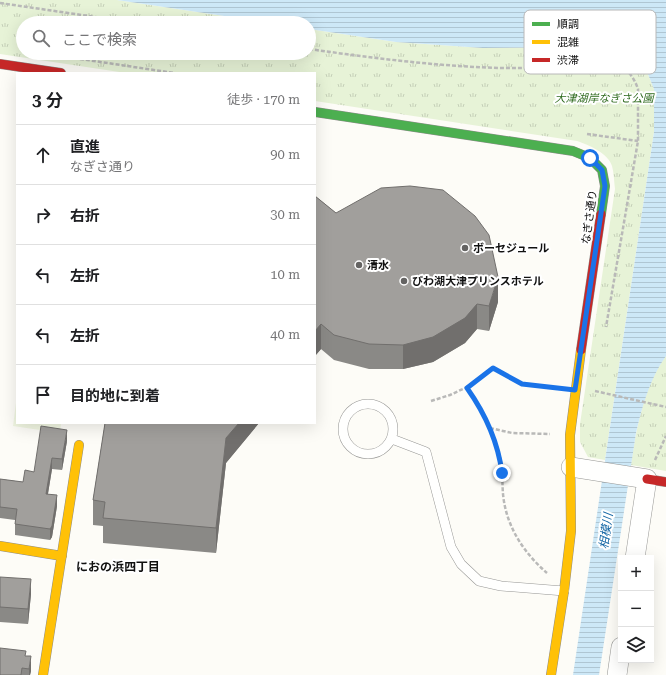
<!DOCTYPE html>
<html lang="ja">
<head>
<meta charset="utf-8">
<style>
	body { margin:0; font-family:"Roboto Serif","Noto Sans JP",serif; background:#f6f6f6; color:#202124 }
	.controls { position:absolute; right:12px; bottom:12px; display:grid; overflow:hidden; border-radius:0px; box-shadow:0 4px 16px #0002 }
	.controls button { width:36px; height:36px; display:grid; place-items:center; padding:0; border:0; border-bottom:1px solid #e0e0e0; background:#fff; color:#202124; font:20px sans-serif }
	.stop { position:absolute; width:12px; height:12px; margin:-9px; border:3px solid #1a73e8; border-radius:50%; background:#fff }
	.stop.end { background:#1a73e8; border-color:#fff; box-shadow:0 1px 4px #0008 }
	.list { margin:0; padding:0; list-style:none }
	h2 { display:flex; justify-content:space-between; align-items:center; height:52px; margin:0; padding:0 16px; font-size:17px }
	h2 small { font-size:13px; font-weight:400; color:#757577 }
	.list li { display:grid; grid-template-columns:26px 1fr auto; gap:12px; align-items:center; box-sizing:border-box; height:60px; padding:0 16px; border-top:1px solid #e0e0e0 }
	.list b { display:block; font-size:15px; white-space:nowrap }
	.list p { margin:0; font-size:13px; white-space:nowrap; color:#757577 }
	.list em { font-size:13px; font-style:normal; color:#757577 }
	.icon { flex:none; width:22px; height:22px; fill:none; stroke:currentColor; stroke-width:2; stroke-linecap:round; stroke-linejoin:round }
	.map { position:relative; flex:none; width:666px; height:675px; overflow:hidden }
	.search { position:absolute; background:#fff; box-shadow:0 4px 16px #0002; left:16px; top:16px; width:300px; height:44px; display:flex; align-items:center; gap:10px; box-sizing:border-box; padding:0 14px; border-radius:22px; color:#757577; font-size:15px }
	.panel { position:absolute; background:#fff; box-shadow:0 4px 16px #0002; left:16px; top:72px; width:300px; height:352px; border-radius:0px }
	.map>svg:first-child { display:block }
</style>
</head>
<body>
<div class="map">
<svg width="666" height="675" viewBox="0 0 666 675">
	<defs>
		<pattern id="park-tufts" width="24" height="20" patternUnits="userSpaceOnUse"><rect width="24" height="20" fill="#e7f3d7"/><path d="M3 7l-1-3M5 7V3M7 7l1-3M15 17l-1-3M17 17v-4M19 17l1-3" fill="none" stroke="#c5cfb8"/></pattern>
		<pattern id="water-rules" width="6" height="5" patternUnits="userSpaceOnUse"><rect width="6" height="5" fill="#cde8f7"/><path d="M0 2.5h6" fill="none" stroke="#afc6d3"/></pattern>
	</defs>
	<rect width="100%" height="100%" fill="#fdfcf7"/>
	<path fill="url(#park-tufts)" d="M0,0H117L271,23H23V53H309V29L396,42L483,48L604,47L628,54L645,67L654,89V132L605,460L588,457L580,442V424L615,189C614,182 614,173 612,166C608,153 589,145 577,141L315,101V73H126L0,54Z
		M666,356V471L631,465C636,430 644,385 666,356Z"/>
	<path fill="#f0f6e1" d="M16,403L17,423H61L60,433L13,426Z"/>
	<path fill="url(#water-rules)" d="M117,0H666V356C650,378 642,407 636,433L599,675H573L654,132V89L645,67L628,54L603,47L483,48L396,42L309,29V23H271Z"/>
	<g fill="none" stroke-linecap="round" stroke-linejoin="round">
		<defs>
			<path id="lane" d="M343 429a25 25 0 1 1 50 0a25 25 0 1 1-50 0Z
				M392,439L426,452L451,547L461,564L479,581L501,586L564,591"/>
			<path id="street" d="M571,467L647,479L635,558
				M617,675L621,647"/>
			<path id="fast" d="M315,112L573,151L590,158L602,170L605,186L601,214"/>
			<path id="slow" d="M0,546L62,556
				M43,675L79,445
				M551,675L564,591L571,531L570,435L581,350"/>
			<path id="jam" d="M0,64L61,73
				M581,350L601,214
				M647,479L666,482"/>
		</defs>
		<use href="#lane" stroke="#979795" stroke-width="10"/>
		<use href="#street" stroke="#979795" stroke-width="20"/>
		<use href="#fast" stroke="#8e8d8b" stroke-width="10"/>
		<use href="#slow" stroke="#8e8d8b" stroke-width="10"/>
		<use href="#jam" stroke="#8e8d8b" stroke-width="10"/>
		<path stroke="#b9b9b8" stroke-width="2.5" stroke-dasharray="4 2" stroke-linecap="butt" d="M0,3L136,23
			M309,49C372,58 435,66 499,68C521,68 543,68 565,67C579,67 608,61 620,66C629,70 635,80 638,89V141L606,327
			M74,58L174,73
			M587,134L638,141
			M467,387C480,407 494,434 500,457C503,469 502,482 503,494C506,526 523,552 547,573
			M595,391L666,407
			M431,401L450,395L467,387L493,368L522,384L557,388
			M490,428L512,433L550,434
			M655,460L666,436"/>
		<use href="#lane" stroke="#fffffe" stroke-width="9"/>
		<use href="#street" stroke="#fffffe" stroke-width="19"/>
		<use href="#fast" stroke="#4caf50" stroke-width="9"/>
		<use href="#slow" stroke="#ffc107" stroke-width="9"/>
		<use href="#jam" stroke="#c62828" stroke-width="9"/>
	</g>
	<path fill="#8a8986" d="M315,196L336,213L498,302L489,331L477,329L465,343L433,362L403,369H369L334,360L321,349L315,356Z
		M105,423H259L226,463L216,553L103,543V526L93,525V500Z
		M67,441L62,470L52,469L48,494L57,506L52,537L50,540L15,535V520L0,518V479L23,482Z
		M0,577L31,594L28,624L0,622Z
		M26,656L31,671L30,675H0Z"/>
	<path fill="#716f6d" d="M498,277V302L489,331V306Z
		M477,304V329L465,343L433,362L403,369V345Z
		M321,324V349L315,356V331Z
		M239,423H259L226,463L216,553V528L226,438Z
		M67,430V441L62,470V459Z
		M52,458V469L46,505V494Z
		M57,495V506L52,537L50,540V529Z
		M31,579V594L28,624V609Z
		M31,656V671L30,675H29V669Z"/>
	<path fill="#a19f9c" stroke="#716f6d" d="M410,186L443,190L475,216L489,235L498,277L489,306L477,304L465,318L433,337L403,345L369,344L334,335L321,324L315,331V196L336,213L381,188Z
		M105,423H239L226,438L216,528L103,518L105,502L93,500Z
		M41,426L67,430L62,459L52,458L46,494L57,495L52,526L50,529L15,524L17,509L0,507V479L23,482L25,470L34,472Z
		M0,577L31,579L28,609L0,607Z
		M0,648L26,651L25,656H31L29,669L22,668L21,675H0Z"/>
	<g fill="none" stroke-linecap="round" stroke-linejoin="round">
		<path stroke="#1a73e8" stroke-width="5" d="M502,473C498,442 484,412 467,388L493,368L522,384L575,390L605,186L602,170L590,158"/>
	</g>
	<g fill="#646362" stroke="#fff" stroke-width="1.5">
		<circle cx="465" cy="248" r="4"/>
		<circle cx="359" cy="265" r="4"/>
		<circle cx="404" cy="281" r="4"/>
	</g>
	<g text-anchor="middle" stroke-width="4" stroke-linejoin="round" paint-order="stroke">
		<g font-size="11" font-style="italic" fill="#2f6b1f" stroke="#fff">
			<text x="604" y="102">大津湖岸なぎさ公園</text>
		</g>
		<g font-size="11" fill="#111" stroke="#fff">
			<text transform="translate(589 217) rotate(-82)" y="4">なぎさ通り</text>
		</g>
		<g font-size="11" font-weight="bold" fill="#111" stroke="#fff" text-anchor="start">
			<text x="473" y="252">ボーセジュール</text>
			<text x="367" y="269">清水</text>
			<text x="412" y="285">びわ湖大津プリンスホテル</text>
		</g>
		<g font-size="12" font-style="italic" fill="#1768a6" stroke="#fff">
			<text transform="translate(606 531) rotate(-82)" y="4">相模川</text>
		</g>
		<g font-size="12" font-weight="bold" fill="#111" stroke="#fff">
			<text x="118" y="571">におの浜四丁目</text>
		</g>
	</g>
	<rect x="524" y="10" width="132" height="64" rx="6" fill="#fff" stroke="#b8b8b8" stroke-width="1"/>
	<rect x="532" y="22" width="18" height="4" fill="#4caf50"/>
	<rect x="532" y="40" width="18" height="4" fill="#ffc107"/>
	<rect x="532" y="58" width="18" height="4" fill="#c62828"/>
	<g font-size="11" fill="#111">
		<text x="557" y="28">順調</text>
		<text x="557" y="46">混雑</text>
		<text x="557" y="64">渋滞</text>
	</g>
</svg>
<div class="controls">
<button>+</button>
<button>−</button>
<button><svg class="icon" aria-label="layers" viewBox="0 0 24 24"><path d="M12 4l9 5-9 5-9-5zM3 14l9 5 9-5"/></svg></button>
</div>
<div class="stop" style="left:590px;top:158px"></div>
<div class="stop end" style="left:502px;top:473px"></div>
<div class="search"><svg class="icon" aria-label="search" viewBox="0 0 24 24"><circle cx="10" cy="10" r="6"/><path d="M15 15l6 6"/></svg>ここで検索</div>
<section class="panel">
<h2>3 分<small>徒歩 · 170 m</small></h2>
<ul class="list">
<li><svg class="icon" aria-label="ahead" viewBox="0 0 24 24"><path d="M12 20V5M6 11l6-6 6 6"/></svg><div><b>直進</b><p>なぎさ通り</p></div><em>90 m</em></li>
<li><svg class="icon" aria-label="right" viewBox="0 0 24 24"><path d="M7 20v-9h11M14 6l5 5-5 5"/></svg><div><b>右折</b></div><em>30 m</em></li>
<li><svg class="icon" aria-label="left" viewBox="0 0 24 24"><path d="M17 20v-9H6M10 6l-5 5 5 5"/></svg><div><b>左折</b></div><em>10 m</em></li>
<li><svg class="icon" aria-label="left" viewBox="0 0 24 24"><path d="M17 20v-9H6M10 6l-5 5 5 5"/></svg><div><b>左折</b></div><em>40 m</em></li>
<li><svg class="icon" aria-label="arrive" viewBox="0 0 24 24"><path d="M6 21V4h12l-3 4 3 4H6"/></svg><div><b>目的地に到着</b></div></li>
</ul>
</section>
</div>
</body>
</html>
